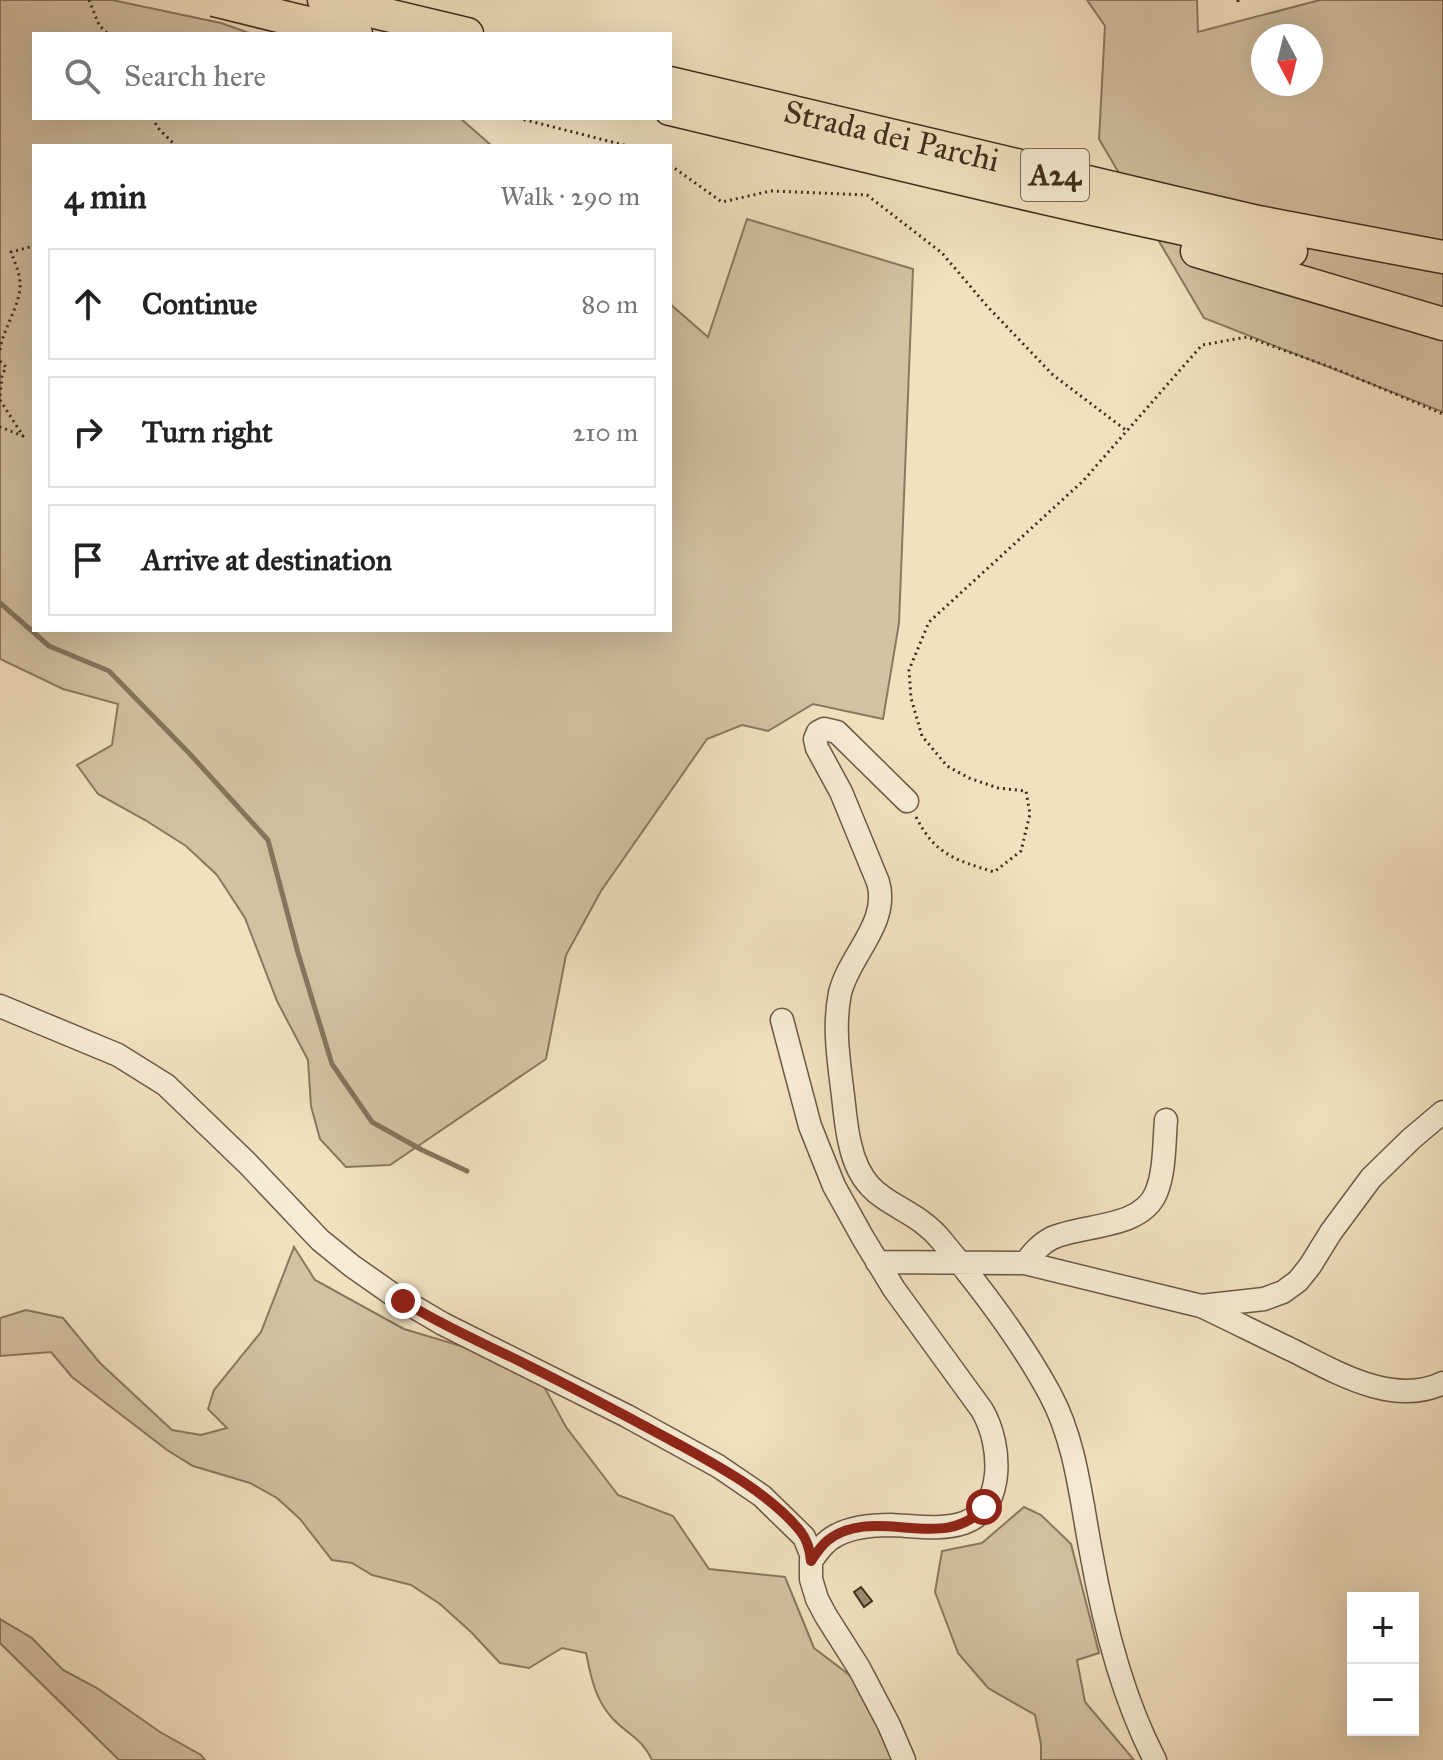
<!DOCTYPE html>
<html lang="en">
<head>
<meta charset="utf-8">
<style>
	body { margin:0; font-family:"IM FELL Great Primer",serif; background:#f2f2f2; color:#222 }
	.controls { position:absolute; right:24px; bottom:24px; display:grid; overflow:hidden; border-radius:0px; box-shadow:0 8px 32px #0002 }
	.controls button { width:72px; height:72px; display:grid; place-items:center; padding:0; border:0; border-bottom:2px solid #e0e0e0; background:#fff; color:#222; font:40px sans-serif }
	.compass { position:absolute; left:1251px; top:24px; width:72px; height:72px; border-radius:50%; background:#fff; box-shadow:0 8px 32px #0002; rotate:173deg }
	.stop { position:absolute; width:24px; height:24px; margin:-18px; border:6px solid #8f2418; border-radius:50%; background:#fff }
	.stop.end { background:#8f2418; border-color:#fff; box-shadow:0 2px 8px #0008 }
	.list { margin:0; padding:0; list-style:none }
	h2 { display:flex; justify-content:space-between; align-items:center; height:104px; margin:0; padding:0 32px; font-size:34px }
	h2 small { font-size:26px; font-weight:400; color:#767676 }
	.list li { display:grid; grid-template-columns:52px 1fr auto; gap:24px; align-items:center; box-sizing:border-box; height:112px; margin:0 16px 16px; padding:0 16px; border:2px solid #e0e0e0; border-radius:0px }
	.list b { display:block; font-size:30px; white-space:nowrap }
	.list em { font-size:26px; font-style:normal; color:#767676 }
	.icon { flex:none; width:44px; height:44px; fill:none; stroke:currentColor; stroke-width:2; stroke-linecap:round; stroke-linejoin:round }
	.map { position:relative; flex:none; width:1443px; height:1760px; overflow:hidden }
	.search { position:absolute; background:#fff; box-shadow:0 8px 32px #0002; left:32px; top:32px; width:640px; height:88px; display:flex; align-items:center; gap:20px; box-sizing:border-box; padding:0 28px; border-radius:0px; color:#767676; font-size:30px }
	.panel { position:absolute; background:#fff; box-shadow:0 8px 32px #0002; left:32px; top:144px; width:640px; height:488px; border-radius:0px }
	.map>svg:first-child { display:block }
</style>
</head>
<body>
<div class="map">
<svg width="1443" height="1760" viewBox="0 0 1443 1760">
	<rect width="100%" height="100%" fill="#f2e1bf"/>
	<filter id="stains"><feTurbulence type="fractalNoise" baseFrequency=".0025" numOctaves="4"/><feColorMatrix values="0 0 0 0 .2 0 0 0 0 .09 0 0 0 0 .02 0 0 0 .5 -.17"/></filter>
	<radialGradient id="worn" r=".72"><stop offset=".6" stop-color="#630" stop-opacity="0"/><stop offset="1" stop-color="#630" stop-opacity=".3"/></radialGradient>
	<path fill="#d4c2a3" stroke="#8a7860" stroke-width="2" fill-rule="evenodd" d="M0,0H112L221,23L252,34H34V118H460L492,146H34V630H670V304L708,337L747,219L913,269L899,623L883,719L813,704L768,731L742,725L707,739L601,891L566,955L546,1059L390,1165L346,1167L320,1139L311,1106L308,1060L277,1001L245,918L217,875L186,846L145,820L98,794L77,765L112,745L118,704L63,689L0,659Z
		M1087,0H1197L1198,32L1320,0H1443V412L1204,318L1099,139L1105,26ZM1263,36H1311V84H1263Z
		M294,1247L315,1280L404,1329L534,1368L566,1427L618,1495L673,1516L709,1569L785,1577L814,1648L872,1692L903,1760H652C641,1737 628,1735 612,1718C595,1699 591,1677 586,1653L562,1648L529,1668L500,1663L471,1632L440,1604L411,1585L372,1575L352,1563L332,1560L300,1519L277,1498L250,1483L193,1466L167,1450L72,1377L51,1352L0,1356V1318L26,1310L63,1318L100,1363L172,1430L201,1435L227,1428L208,1409L214,1390L261,1332Z
		M1024,1507L1041,1515L1071,1544L1099,1653L1077,1660L1085,1702L1134,1760H1041V1744L1035,1715L988,1688L958,1653L935,1592L942,1551L982,1543Z
		M0,1619L32,1638L63,1670L97,1688L160,1732L201,1755L205,1760H119L0,1643Z"/>
	<g fill="none" stroke-linecap="round" stroke-linejoin="round">
		<path stroke="#86745d" stroke-width="5" d="M0,603L49,646L109,671L189,753L268,840L298,953L332,1064L372,1122L422,1150L467,1171"/>
	</g>
	<path fill="#9c8b71" stroke="#3f2d1d" stroke-width="2" d="M861,1587L872,1601L864,1607L854,1592Z"/>
	<g fill="none" stroke-linecap="round" stroke-linejoin="round">
		<defs>
			<path id="minor" d="M907,801L837,732L824,729L818,732L815,739L817,748L841,792L878,882C890,923 849,955 840,993C833,1027 839,1062 843,1096C845,1112 846,1128 850,1144C864,1209 908,1199 942,1241C982,1289 1021,1340 1050,1394C1076,1442 1081,1500 1091,1552C1103,1620 1123,1699 1155,1760
				M0,1006L118,1055L166,1085L248,1164L320,1240L352,1266L392,1294L443,1324L627,1416L718,1466L762,1496L804,1537L811,1554V1579L817,1599L826,1616L859,1668L889,1725L904,1760
				M782,1020L810,1126L834,1186L863,1238L894,1289L982,1410C993,1429 998,1453 996,1475C989,1539 936,1527 891,1525C873,1525 852,1527 837,1535C825,1541 819,1550 811,1561
				M877,1262L1025,1263L1201,1306L1264,1299L1283,1292L1298,1281L1310,1266L1331,1232L1371,1178L1411,1139L1443,1112
				M1025,1263C1033,1253 1040,1244 1052,1238C1083,1224 1141,1229 1156,1193C1165,1172 1164,1143 1166,1120
				M1203,1307C1233,1321 1262,1336 1292,1350C1336,1372 1393,1407 1443,1383"/>
			<g id="highway">
				<path d="M324,0L467,34"/>
				<path d="M287,18L356,34"/>
				<path id="s1" d="M670,83L1172,202L1258,222L1443,257"/>
				<path d="M670,109C876,158 1083,210 1291,251"/>
				<path d="M1197,251L1443,324"/>
			</g>
		</defs>
		<use href="#minor" stroke="#6c5a46" stroke-width="25"/>
		<use href="#highway" stroke="#3f2d1d" stroke-width="35"/>
		<path stroke="#3f2d1d" stroke-width="3" stroke-dasharray="2 4" stroke-linecap="butt" d="M89,0L99,25L108,34
			M1238,0V2
			M152,118L159,129L176,146
			M518,118L628,146
			M670,165L722,202L771,191L867,195L942,253L987,306L1053,375L1127,431
			M0,350C3,328 21,305 20,283C20,273 14,261 11,252L34,246
			M0,361L6,367L2,376L0,396
			M0,400L23,436L0,427
			M916,817C935,855 956,860 994,872L1021,851L1030,814L1026,791L998,788L969,778L947,766L922,736L911,698L909,670L929,622L1083,481L1202,345L1247,337L1333,368L1443,414"/>
		<use href="#minor" stroke="#f7ecd5" stroke-width="22"/>
		<use href="#highway" stroke="#f2e1bf" stroke-width="32"/>
		<defs>
			<path id="highway-bridge" d="M214,0L287,18"/>
		</defs>
		<use href="#highway-bridge" stroke="#3f2d1d" stroke-width="35" stroke-linecap="butt"/>
		<use href="#highway-bridge" stroke="#f2e1bf" stroke-width="32"/>
	</g>
	<g fill="none" stroke-linecap="round" stroke-linejoin="round">
		<path stroke="#8f2418" stroke-width="10" d="M403,1301C442,1326 486,1344 527,1365C578,1390 628,1417 678,1444C720,1467 772,1495 801,1532C808,1541 810,1550 811,1561C816,1554 820,1547 827,1541C873,1503 945,1555 984,1507"/>
	</g>
	<g text-anchor="middle" stroke-width="6" stroke-linejoin="round" paint-order="stroke">
		<rect fill="#f7ecd5" stroke="#766654" stroke-width="2" x="1021" y="149" width="68" height="52" rx="6"/>
		<g font-size="30" font-weight="bold" fill="#3f2d1d">
			<text x="1055" y="185">A24</text>
		</g>
		<g font-size="32" fill="#3f2d1d" stroke="#f7ecd5">
			<text dy="11" stroke="none"><textPath href="#s1" startOffset="228">Strada dei Parchi</textPath></text>
		</g>
	</g>
	<rect width="100%" height="100%" filter="url(#stains)"/>
	<rect width="100%" height="100%" fill="url(#worn)"/>
</svg>
<div class="controls">
<button>+</button>
<button>−</button>
</div>
<svg class="compass" viewBox="-18 -18 36 36"><path d="M0-13l5 13h-10z" fill="#e53935"/><path d="M0 13l5-13h-10z" fill="#767676"/></svg>
<div class="stop" style="left:984px;top:1507px"></div>
<div class="stop end" style="left:403px;top:1301px"></div>
<div class="search"><svg class="icon" aria-label="search" viewBox="0 0 24 24"><circle cx="10" cy="10" r="6"/><path d="M15 15l6 6"/></svg>Search here</div>
<section class="panel">
<h2>4 min<small>Walk · 290 m</small></h2>
<ul class="list">
<li><svg class="icon" aria-label="ahead" viewBox="0 0 24 24"><path d="M12 20V5M6 11l6-6 6 6"/></svg><div><b>Continue</b></div><em>80 m</em></li>
<li><svg class="icon" aria-label="right" viewBox="0 0 24 24"><path d="M7 20v-9h11M14 6l5 5-5 5"/></svg><div><b>Turn right</b></div><em>210 m</em></li>
<li><svg class="icon" aria-label="arrive" viewBox="0 0 24 24"><path d="M6 21V4h12l-3 4 3 4H6"/></svg><div><b>Arrive at destination</b></div></li>
</ul>
</section>
</div>
</body>
</html>
